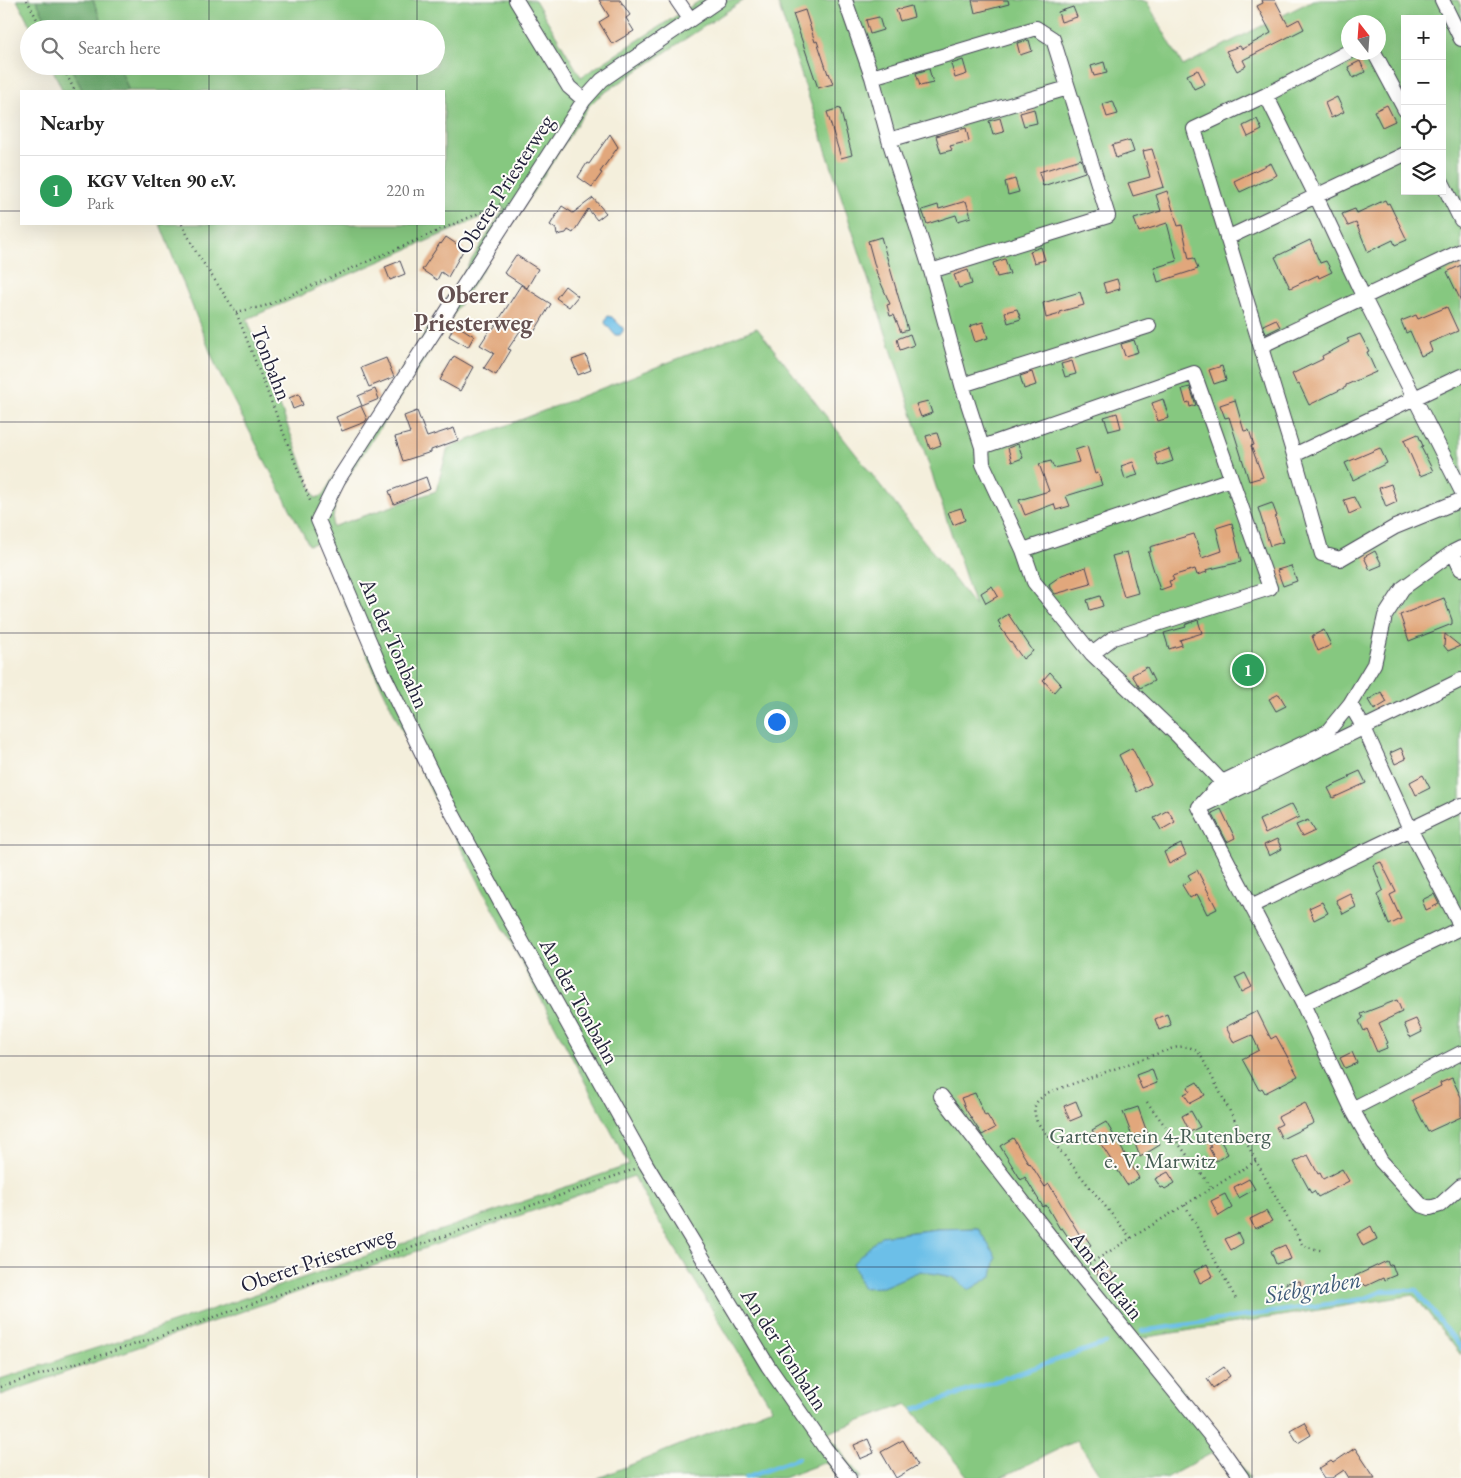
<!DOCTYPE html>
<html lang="en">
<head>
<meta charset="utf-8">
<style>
	body { margin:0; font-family:"EB Garamond",serif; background:#f2f2f2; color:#222 }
	.controls { position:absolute; right:15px; top:15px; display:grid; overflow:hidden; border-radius:0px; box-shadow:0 5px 20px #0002 }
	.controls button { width:45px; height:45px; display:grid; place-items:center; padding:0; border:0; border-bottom:1px solid #e0e0e0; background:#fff; color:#222; font:25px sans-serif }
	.compass { position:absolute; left:1341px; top:15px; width:45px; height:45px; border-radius:50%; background:#fff; box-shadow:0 5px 20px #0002; rotate:343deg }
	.you { position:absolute; left:776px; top:721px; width:18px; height:18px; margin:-12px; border:4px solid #fff; border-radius:50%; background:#1a73e8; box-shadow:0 0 0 8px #1a73e833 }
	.badge { display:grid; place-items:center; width:32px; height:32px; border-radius:50%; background:#111827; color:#fff; font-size:16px; font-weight:700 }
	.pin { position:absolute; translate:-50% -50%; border:2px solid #fff; box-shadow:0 1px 5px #0006 }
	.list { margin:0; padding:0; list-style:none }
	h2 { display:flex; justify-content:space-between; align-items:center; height:65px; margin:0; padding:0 20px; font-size:21px }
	h2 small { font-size:16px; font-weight:400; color:#767676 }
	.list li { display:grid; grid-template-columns:32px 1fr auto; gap:15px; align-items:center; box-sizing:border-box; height:70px; padding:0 20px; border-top:1px solid #e0e0e0 }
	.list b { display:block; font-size:19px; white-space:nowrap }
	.list p { margin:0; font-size:16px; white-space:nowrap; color:#767676 }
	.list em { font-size:16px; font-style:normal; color:#767676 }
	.icon { flex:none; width:28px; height:28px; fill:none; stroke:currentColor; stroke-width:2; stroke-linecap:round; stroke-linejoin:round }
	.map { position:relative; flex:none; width:1461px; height:1478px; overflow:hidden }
	.search { position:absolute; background:#fff; box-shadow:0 5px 20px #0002; left:20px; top:20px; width:425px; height:55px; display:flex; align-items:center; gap:12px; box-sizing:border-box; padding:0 18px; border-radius:28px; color:#767676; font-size:19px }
	.panel { position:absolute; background:#fff; box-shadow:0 5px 20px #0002; left:20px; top:90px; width:425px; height:135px; border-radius:0px }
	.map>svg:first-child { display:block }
</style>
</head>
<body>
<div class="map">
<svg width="1461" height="1478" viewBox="0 0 1461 1478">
	<rect width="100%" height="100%" fill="#fdfcf7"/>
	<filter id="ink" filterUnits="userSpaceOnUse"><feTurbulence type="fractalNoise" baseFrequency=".02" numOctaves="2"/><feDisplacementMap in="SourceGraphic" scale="10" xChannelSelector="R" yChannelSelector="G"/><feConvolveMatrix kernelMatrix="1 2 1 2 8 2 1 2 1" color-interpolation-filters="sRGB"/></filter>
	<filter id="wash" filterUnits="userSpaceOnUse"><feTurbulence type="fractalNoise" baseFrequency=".0096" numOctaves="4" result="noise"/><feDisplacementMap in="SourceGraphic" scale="20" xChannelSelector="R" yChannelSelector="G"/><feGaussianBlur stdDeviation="1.12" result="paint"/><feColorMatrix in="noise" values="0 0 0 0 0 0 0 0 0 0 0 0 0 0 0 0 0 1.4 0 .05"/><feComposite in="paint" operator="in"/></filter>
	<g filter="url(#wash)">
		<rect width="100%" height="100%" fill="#f4efdc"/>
		<path fill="#86c880" stroke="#54755e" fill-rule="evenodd" d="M17,0H36L51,29H32Z
			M93,0H535L581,77L701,0H744L598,97L588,107L344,483L335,504L332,527L436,491L448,448L757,328L975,606L777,0H1006L1007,2L1011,0H1141L1147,2L1183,66L1313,0H1458L1461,6V1329L1456,1334L1461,1341V1355L1414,1295L1141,1338L1226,1446L1249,1478H1232L1214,1452L1166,1478H1102L1077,1440L1000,1478H969L907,1404L827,1433L861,1478H838L826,1462L783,1478H598L772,1408L653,1212L634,1176L0,1395V1379L152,1330L629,1165L435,799L375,673L319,542L309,545L217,369L160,224H444V91H129L119,66H436V29H104ZM1405,19H1442V191H1405ZM1348,22H1378V52H1348ZM505,207L322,496L315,498L247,319ZM978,1228L953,1277L920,1271L882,1236L937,1229Z
			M51,66H70L83,91H63Z"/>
		<path fill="#6cac6e" stroke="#476754" d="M36,0H93L104,29H51Z
			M70,66H119L129,91H83Z"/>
		<path fill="#6cbfe8" stroke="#477092" d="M607,316L612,317L623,328V331L620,335H615L605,323Z
			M978,1228L996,1257L992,1276L969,1290L953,1277L920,1271L883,1287L862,1288L853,1263L881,1236L937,1229Z"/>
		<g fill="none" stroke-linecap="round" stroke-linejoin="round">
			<path stroke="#6cbfe8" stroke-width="4.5" d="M1142,1331L1363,1299L1383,1291L1416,1290L1461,1348
				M915,1409L1106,1343
				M746,1478L798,1458"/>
		</g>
		<g id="blocks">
			<path fill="#e1a77b" d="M599,0H620L630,15L626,18L634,31L612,44L599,22L609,16Z
				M972,0H1008L1009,4L975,13Z
				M1262,0H1275L1288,25L1299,19L1304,29L1243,60L1246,66L1237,71L1226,51L1240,46L1242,49L1271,33L1257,6L1263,3Z
				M911,6L914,17L900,21L896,10Z
				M1073,7L1077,17L1061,22L1058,12Z
				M805,10L815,42L817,41L828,74L829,73L833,84L818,88L793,14Z
				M879,17L883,30L870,34L866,20Z
				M1029,40L1032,51L1020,55L1017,43Z
				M963,60L967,74L955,78L951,64Z
				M1360,61L1365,72L1353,78L1348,67Z
				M1104,62L1107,73L1094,76L1091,66Z
				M929,69L933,83L920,86L916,73Z
				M1198,70L1205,84L1194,89L1187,75Z
				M1337,97L1344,112L1331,118L1325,103Z
				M1113,101L1118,114L1107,117L1103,104Z
				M1387,105L1395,121L1382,127L1374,111Z
				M840,108L852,155L841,158L827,112Z
				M1034,109L1037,123L1024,126L1020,113Z
				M1000,118L1004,132L993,135L989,121Z
				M1257,119L1262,130L1248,137L1243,126Z
				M966,128L969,141L950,146L952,150L941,153L936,136Z
				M610,134L618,147L600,172L602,173L592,187L578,177L587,163L589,164Z
				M1130,140L1134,152L1116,158L1112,145Z
				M1152,149L1164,187L1133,196L1128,183L1150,177L1143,151Z
				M1081,159L1085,172L1043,186L1039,172Z
				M1271,163L1277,175L1240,192L1234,181Z
				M1015,179L1019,192L1008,195L1005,182Z
				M1167,191L1178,226L1182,225L1189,259L1194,258L1198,269L1158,282L1154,268L1177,261L1167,223L1139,232L1134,219L1161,211L1156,195Z
				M593,198L606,213L597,220L588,209L573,233L568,230L566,233L557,235L556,229L550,225L562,206L573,213Z
				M1385,200L1387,204L1389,203L1407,240L1395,245L1393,240L1368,252L1356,223L1348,226L1342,214L1355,209L1357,213Z
				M966,201L971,217L958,221L956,215L927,224L922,210L938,205L939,209Z
				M446,237L464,249L448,277L441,272L437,280L422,270L440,243L441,244Z
				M881,237L908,330L901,332L894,315L890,316L887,305L890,304L877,274L868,241Z
				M1310,240L1320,263L1326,261L1332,272L1319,278L1318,275L1290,288L1275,257Z
				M1041,247L1045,260L1034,263L1030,251Z
				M516,255L538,269L527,288L504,273Z
				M1005,259L1010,274L997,277L993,263Z
				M400,261L405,274L390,280L385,267Z
				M1461,265V301L1447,272Z
				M968,270L972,284L959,288L954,275Z
				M1117,279L1120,289L1106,293L1103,283Z
				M521,285L551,304L531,337L520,331L508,349L511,350L496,375L484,368L494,353L480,345L491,328L493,329Z
				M565,286L578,296L569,307L556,298Z
				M1080,292L1084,305L1059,312L1060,314L1046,318L1043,303Z
				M1447,307L1458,331L1429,343L1432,351L1421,356L1410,331L1406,333L1401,321L1416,315L1418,319Z
				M1017,309L1021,319L1008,323L1005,312Z
				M1276,319L1280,327L1266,334L1263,325Z
				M983,322L988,338L975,342L970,326Z
				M455,324L474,336L468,347L449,336Z
				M910,334L914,345L900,350L897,339Z
				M1360,334L1369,351L1367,352L1376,372L1346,385V387L1309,405L1299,384L1297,385L1292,374L1323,359L1322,356L1349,342L1347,339Z
				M1134,340L1138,352L1125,356L1121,344Z
				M586,355L591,370L578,375L572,360Z
				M454,356L473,367L460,391L440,380Z
				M386,358L394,377L369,387L361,368Z
				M1072,361L1076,374L1065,377L1061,364Z
				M1222,366L1226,380L1214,384L1209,370Z
				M1032,372L1036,385L1024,389L1020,376Z
				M1190,387L1196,405L1190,407L1189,402L1186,403L1182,389Z
				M375,389L379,399L362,406L358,396Z
				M299,394L303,405L293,409L289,398Z
				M1163,399L1169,418L1158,421L1152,403Z
				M1235,400L1244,431L1249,430L1254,445L1251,446L1263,477L1249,481L1229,417L1225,418L1220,405Z
				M928,401L932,413L921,417L916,404Z
				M361,406L367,419L365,422L342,431L336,417Z
				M417,411L427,437L454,428L458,440L431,450V452L403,461L395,437L410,433L404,416Z
				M1117,413L1121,428L1109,431L1104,417Z
				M937,433L941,445L930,449L926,436Z
				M1418,434L1423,446L1421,447L1433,471L1420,476L1404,440Z
				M1018,444L1023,458L1012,462L1008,448Z
				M1087,446L1095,474L1098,473L1102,485L1066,496L1070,506L1056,510L1054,504L1025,515L1019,500L1049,491L1039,464L1051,461L1054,468L1079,462L1075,450Z
				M1380,448L1387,463L1353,480L1345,463Z
				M1169,449L1173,461L1158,466L1155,454Z
				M1133,462L1138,475L1125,479L1121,466Z
				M426,477L430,489L394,504L389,491Z
				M1391,484L1397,502L1386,507L1379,488Z
				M1354,497L1360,509L1349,514L1344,500Z
				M1272,503L1277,516L1275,517L1283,542L1270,546L1258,508Z
				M961,508L965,520L953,525L948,512Z
				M1232,523L1241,562L1206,570L1207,572L1197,575L1195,569L1172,576L1174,580L1169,581L1171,586L1160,590L1148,552H1151L1150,547L1194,534L1202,558L1222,551L1216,528Z
				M1375,551L1382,565L1370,570L1364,557Z
				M1127,552L1138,593L1124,597L1112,556Z
				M1291,566L1297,581L1283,586L1277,570Z
				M1086,567L1091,584L1055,594L1050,588L1049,584L1062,575Z
				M992,586L998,596L986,603L981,593Z
				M1100,596L1103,606L1090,610L1087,600Z
				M1444,598L1452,620V624L1409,641L1400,615Z
				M1008,614L1033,651L1023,659L1000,627L1001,626L998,621Z
				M1198,620L1202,633L1180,640L1182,645L1169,649L1164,633L1186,627L1185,625L1187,624Z
				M1324,630L1331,645L1318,651L1312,636Z
				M1445,634L1460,646L1448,651L1444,646Z
				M1147,667L1154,681L1140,688L1132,675Z
				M1050,672L1061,684L1054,692L1043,680Z
				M1381,692L1387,702L1374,710L1368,700Z
				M1279,694L1286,706L1276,711L1269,699Z
				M1132,748L1151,784L1137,792L1119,755Z
				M1401,748L1406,759L1395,764L1390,753Z
				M1360,771L1366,783L1333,798L1328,788L1350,778L1349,776Z
				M1423,775L1430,788L1416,795L1410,782Z
				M1292,804L1299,817L1265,834L1259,820Z
				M1221,809L1235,838L1227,842L1212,813Z
				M1168,810L1175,822L1161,830L1154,818Z
				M1308,820L1315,831L1302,837L1296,825Z
				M1277,839L1282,849L1269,856L1264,845Z
				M1181,844L1186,855L1169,864L1164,852Z
				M1381,862L1396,892L1390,895L1401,919L1389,925L1377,894L1383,890L1373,865Z
				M1197,870L1217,909L1207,914L1197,894L1190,898L1182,885L1191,880L1188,875Z
				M1350,893L1356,907L1343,914L1336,900Z
				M1434,894L1439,904L1426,910L1422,900Z
				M1322,902L1328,913L1314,920L1309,908Z
				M1245,973L1252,987L1242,992L1235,978Z
				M1397,1000L1402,1012L1379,1023L1388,1043L1386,1044L1387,1048L1377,1052L1367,1029L1364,1031L1359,1021L1363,1018L1361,1014Z
				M1257,1011L1271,1039L1276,1036L1298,1076L1265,1093L1262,1088L1259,1090L1242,1059L1259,1050L1252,1035L1234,1043L1226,1027Z
				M1167,1014L1171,1025L1159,1030L1155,1019Z
				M1416,1019L1422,1032L1410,1038L1404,1024Z
				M1352,1052L1357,1063L1345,1068L1340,1058Z
				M1152,1069L1157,1083L1142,1089L1136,1075Z
				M1452,1078L1461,1097V1117L1428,1132L1412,1100L1441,1086L1440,1083Z
				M1197,1082L1205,1095L1190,1103L1184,1094L1190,1091L1188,1087Z
				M975,1093L985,1116L987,1115L995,1128L982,1135L966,1110L961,1098Z
				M1076,1101L1082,1116L1070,1121L1064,1106Z
				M1305,1103L1314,1123L1282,1139L1276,1127L1282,1124L1278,1117Z
				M1138,1107L1148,1135L1152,1132L1160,1145L1140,1157L1123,1112Z
				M1191,1111L1200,1127L1190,1132L1182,1116Z
				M1106,1122L1139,1178L1127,1185L1092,1130Z
				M1013,1138L1029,1164L1030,1163L1045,1187L1049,1184L1081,1237L1084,1235L1091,1245L1079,1253L1062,1228L1060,1229L1046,1205L1043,1207L1025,1177L1021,1180L1000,1146Z
				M1219,1138L1228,1154L1216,1161L1209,1148L1211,1147L1209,1143Z
				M1308,1155L1318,1174L1320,1173L1323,1179L1342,1169L1349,1181L1318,1197L1314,1191L1311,1193L1294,1162Z
				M1168,1172L1175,1183L1165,1189L1163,1187L1161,1188L1155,1179Z
				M1249,1179L1255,1189L1239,1198L1234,1187Z
				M1225,1194L1232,1208L1219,1216L1211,1201Z
				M1266,1211L1272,1221L1255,1229L1250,1219Z
				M1371,1226L1377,1239L1363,1246L1357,1234Z
				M1238,1233L1243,1243L1231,1250L1225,1239Z
				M1285,1245L1291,1259L1276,1264L1271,1251Z
				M1387,1261L1389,1266L1392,1264L1396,1275L1384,1280L1383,1278L1366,1286L1364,1284L1360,1286L1355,1276Z
				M1207,1264L1213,1276L1200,1283L1194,1271Z
				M1107,1265L1114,1276L1103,1283L1096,1272Z
				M1300,1281L1302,1296L1289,1298L1286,1283Z
				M1224,1367L1230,1376L1213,1388L1207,1379Z
				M1304,1422L1311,1435L1298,1443L1290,1430Z
				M868,1439L874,1453L860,1459L854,1445Z
				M903,1440L918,1465L896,1478L881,1452Z
				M1355,1448L1375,1478H1349L1344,1470L1332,1478H1324L1318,1469L1331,1461L1333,1463Z"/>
		</g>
	</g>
	<g filter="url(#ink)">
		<use href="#blocks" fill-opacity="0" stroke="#424153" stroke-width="1"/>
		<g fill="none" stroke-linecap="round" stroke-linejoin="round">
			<defs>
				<path id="minor" d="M516,0L569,87L584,100
					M677,0L690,19
					M719,0L602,80L584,100L338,480L318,520L382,671L442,794L504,909L646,1164L768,1366L825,1448L849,1478
					M845,0L872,77L889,140L931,271L962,385L982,447L983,464L1023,550L1034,582L1092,654L1177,735L1222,782L1327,732L1350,704L1374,664L1385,616L1403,588L1453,552L1461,548
					M1442,0L1461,39
					M1348,52L1266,95L1194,129L1294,455L1322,554L1340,559L1395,527L1461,500
					M1374,52L1405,110
					M872,77L1036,28L1053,39L1108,216L931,271
					M1266,95L1316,196L1364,298L1461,490
					M889,140L1068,88
					M1442,182L1461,220
					M1227,238L1405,154
					M1261,346L1461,251
					M962,385L1149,326
					M982,447L1194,373L1270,588L1113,638L1092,654
					M1294,455L1461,376
					M1023,550L1231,479
					M1453,552L1461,569
					M1350,704L1364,728L1410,829L1461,927
					M1222,782L1199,807L1303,1004L1352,1109L1381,1161L1421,1205L1430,1208L1440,1205L1461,1186
					M1207,804L1461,680
					M1251,906L1461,805
					M1303,1004L1461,928
					M941,1096L1077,1271L1222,1450L1242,1478
					M1352,1109L1461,1053"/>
			</defs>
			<use href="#minor" stroke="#424153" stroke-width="16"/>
			<path stroke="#424153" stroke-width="2.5" stroke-dasharray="1 4" stroke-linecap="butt" d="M27,0L42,29
				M62,66L75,91
				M182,224L196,252L236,312L311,503
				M236,312L265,306L500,204
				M1147,1102L1212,1188
				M1185,1205L1236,1299
				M1131,1238L1037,1122C1032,1106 1034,1103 1047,1093L1173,1048C1185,1046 1190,1045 1200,1054L1256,1161
				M1089,1264L1256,1161L1303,1246L1324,1251
				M0,1387L155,1338L635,1169"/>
			<use href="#minor" stroke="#fff" stroke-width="14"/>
		</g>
	</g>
	<path fill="none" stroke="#22223b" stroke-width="1" stroke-opacity="0.55" d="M209,0V29M417,0V29M626,0V1478M835,0V1478M1044,0V1478M1252,0V1478M209,66V91M417,66V91M0,211H21M444,211H1461M209,224V1478M417,224V1478M0,422H1461M0,633H1461M0,845H1461M0,1056H1461M0,1267H1461"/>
	<g text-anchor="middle" stroke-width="4" stroke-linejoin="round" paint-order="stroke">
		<g font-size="22" fill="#22223b" stroke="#fdfcf7">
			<text transform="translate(504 184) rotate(-57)" y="8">Oberer Priesterweg</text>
			<text transform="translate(272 363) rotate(69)" y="8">Tonbahn</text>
			<text transform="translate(395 643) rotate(66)" y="8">An der Tonbahn</text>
			<text transform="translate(580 1001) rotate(61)" y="8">An der Tonbahn</text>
			<text transform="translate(317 1259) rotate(-19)" y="8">Oberer Priesterweg</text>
			<text transform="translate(1107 1275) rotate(52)" y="8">Am Feldrain</text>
			<text transform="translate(785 1349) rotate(57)" y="8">An der Tonbahn</text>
		</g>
		<g font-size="22" fill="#455c53" stroke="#fdfcf7">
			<text x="1160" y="1143">Gartenverein 4-Rutenberg<tspan x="1160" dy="25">e. V. Marwitz</tspan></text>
		</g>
		<g font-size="24" font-weight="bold" fill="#655151" stroke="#fdfcf7">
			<text x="473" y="303">Oberer<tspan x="473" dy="28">Priesterweg</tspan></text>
		</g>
		<g font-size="24" font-style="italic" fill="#3c5978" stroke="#fdfcf7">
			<text transform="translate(1313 1287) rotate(-10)" y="8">Siebgraben</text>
		</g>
	</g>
</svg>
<div class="controls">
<button>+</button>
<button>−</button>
<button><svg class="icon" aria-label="locate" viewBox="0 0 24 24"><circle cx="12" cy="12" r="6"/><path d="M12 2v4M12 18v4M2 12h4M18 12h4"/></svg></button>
<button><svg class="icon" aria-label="layers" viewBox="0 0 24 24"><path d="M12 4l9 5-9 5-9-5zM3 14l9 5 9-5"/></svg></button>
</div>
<svg class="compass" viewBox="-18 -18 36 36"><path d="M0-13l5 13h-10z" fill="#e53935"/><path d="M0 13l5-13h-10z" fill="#767676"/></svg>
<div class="you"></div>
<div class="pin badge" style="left:1248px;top:670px;background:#2e9e5b">1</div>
<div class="search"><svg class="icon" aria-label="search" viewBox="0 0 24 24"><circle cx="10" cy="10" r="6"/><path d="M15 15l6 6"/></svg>Search here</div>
<section class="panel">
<h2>Nearby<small></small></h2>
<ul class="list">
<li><span class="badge" style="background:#2e9e5b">1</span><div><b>KGV Velten 90 e.V.</b><p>Park</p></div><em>220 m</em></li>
</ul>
</section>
</div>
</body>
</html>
